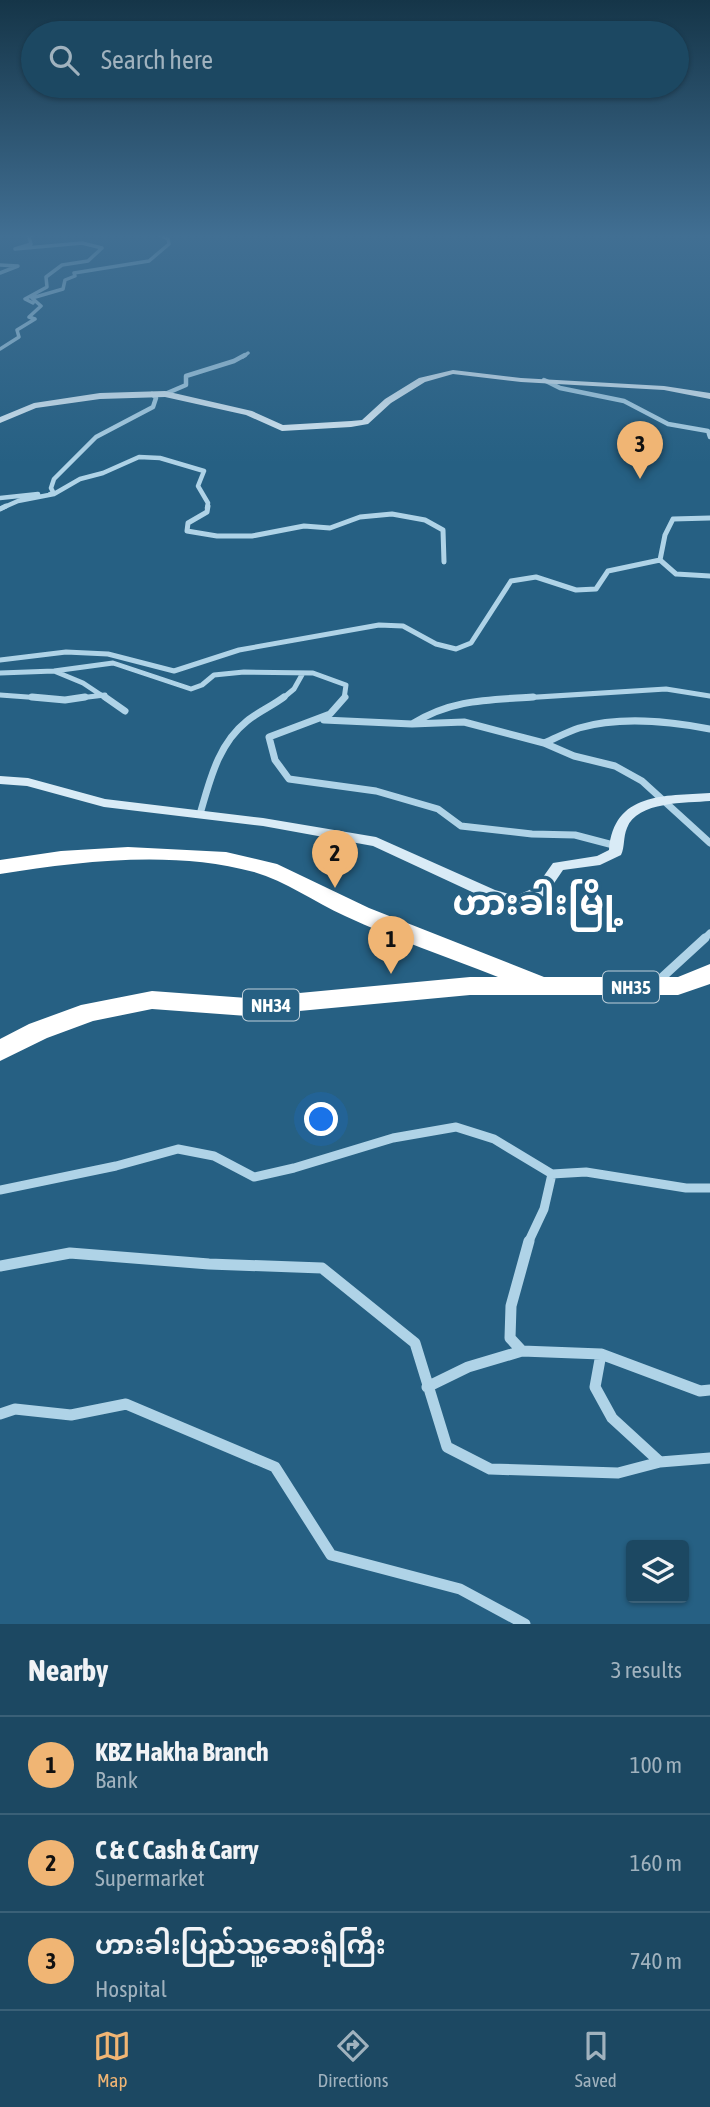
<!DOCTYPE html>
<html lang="en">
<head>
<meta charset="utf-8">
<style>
	body { margin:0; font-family:"Asap Condensed","Noto Sans Myanmar",sans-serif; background:#29526b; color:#f1f3f6 }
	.controls { position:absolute; right:21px; bottom:21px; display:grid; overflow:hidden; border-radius:7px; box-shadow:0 2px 5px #0004 }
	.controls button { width:63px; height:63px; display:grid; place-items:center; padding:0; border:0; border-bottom:2px solid #3a6077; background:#1c4862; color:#f1f3f6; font:35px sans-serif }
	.you { position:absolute; left:322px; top:1120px; width:24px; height:24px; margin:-18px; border:5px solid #fff; border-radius:50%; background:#1a73e8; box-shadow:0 0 0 10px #1a73e833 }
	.badge { display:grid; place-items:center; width:46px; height:46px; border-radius:50%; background:#f0b574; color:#111; font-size:23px; font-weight:700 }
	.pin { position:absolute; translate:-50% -58px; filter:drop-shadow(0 2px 4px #0008) }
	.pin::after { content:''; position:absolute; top:37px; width:24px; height:21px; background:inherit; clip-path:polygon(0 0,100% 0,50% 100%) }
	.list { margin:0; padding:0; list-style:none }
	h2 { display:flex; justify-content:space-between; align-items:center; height:91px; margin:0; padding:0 28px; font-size:30px }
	h2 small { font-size:23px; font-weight:400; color:#a0b2be }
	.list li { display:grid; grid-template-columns:46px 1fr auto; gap:21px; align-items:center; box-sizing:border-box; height:98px; padding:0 28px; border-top:2px solid #3a6077 }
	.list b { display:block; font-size:26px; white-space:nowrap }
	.list p { margin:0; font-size:23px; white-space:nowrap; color:#a0b2be }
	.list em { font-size:23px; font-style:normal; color:#a0b2be }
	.icon { flex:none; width:38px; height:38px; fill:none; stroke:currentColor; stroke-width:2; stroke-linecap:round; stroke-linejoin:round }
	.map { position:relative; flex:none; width:710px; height:1624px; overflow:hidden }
	.search { position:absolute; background:#1c4862; box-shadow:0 2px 5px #0004; left:21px; right:21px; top:21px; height:77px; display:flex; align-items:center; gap:18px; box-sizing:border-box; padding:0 24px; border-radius:38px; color:#a0b2be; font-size:26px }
	.sheet { height:385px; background:#1c4862 }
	nav { display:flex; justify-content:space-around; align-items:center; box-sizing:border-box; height:98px; border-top:2px solid #3a6077; background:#1c4862; font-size:19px; color:#a0b2be }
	nav a { display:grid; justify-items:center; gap:4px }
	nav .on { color:#f0b574 }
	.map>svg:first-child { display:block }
</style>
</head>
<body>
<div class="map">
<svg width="710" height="1624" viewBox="0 0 710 1624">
	<rect width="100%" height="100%" fill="#266083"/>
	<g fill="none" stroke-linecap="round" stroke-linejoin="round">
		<path stroke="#afd3e7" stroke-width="3.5" d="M33,235L29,237L31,244L15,249L82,243L102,248L88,261L62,265L46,277L47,287L25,299L33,303
			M0,265L18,266L0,273
			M0,349L19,337L17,330L35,319L29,317L41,306L32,298L63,289L65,280L75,276L74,273L149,261L169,244L168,239L160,235
			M243,357L248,353"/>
		<path stroke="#afd3e7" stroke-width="4.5" d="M544,380L560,388L624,401L668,424L708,431L710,437
			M165,394L186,385V376L234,361L245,355
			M50,494H54L51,488L54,479L96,437L153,407L156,398L152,394
			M0,498L38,494
			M2,508L18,501L54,494L80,479L103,473L139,457L160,458L204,471L198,486L208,503L207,508"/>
		<path stroke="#afd3e7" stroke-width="5" d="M208,506L207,512L188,523L187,531L217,536H252L304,526L330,528L360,517L392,514L425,520L443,530L444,562
			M0,509L6,506
			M660,560L676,574L710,576
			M0,660L66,652L108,654L174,671L239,650L379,625L403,626L436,644L456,649L471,643L511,581L536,577L576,590L596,589L608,571L660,560L665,535L673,519L710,518
			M54,671L83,683L107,699
			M0,673L54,671L113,663L191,689L202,685L214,675L244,672L313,673L346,685L344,699
			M0,695L55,699
			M71,699L105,695
			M282,699L294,689L303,673
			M506,699L666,689L710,696"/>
		<path stroke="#afd3e7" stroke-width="7" d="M32,697L65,700L85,697
			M105,697L125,711
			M345,697L330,714L269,737L275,760L289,779L376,791L438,809L461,826L532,834L575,835L617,846
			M533,697C489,700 451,699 412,724L464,722L544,743L574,756L615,766L642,781L710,843
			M324,720L412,724
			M544,743C556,738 567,732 579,728C621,716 668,721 710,729
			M200,814C210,780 218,744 247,721C258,712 272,706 284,697
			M703,940L710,933"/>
		<path stroke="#afd3e7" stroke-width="9" d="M657,982L705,938
			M0,1190L116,1166L178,1149L214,1156L254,1177L294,1168L393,1138L456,1127L494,1139L552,1174L586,1172L686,1188H710
			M528,1243L544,1209L552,1174"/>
		<path stroke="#afd3e7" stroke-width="11" d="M0,1266L70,1253L209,1264L322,1268L415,1343L447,1447L490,1469L618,1473L660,1462L710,1458
			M522,1351L510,1338L511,1306L529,1241
			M601,1354L595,1387L612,1418L660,1462
			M427,1387L468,1367L522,1351L601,1354L700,1391L710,1390
			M0,1414L15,1409L71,1415L126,1404L275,1467L331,1555L460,1589L525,1624"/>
		<path fill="#d9ebf6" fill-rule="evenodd" d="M453,370L521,378L664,386L710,393V399L664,390L521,382L453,374L425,382L391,403L368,424L351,427L282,431L246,415L165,397L100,399L36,408L0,423V417L34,403L100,393L165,391L252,411L283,425L351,421L362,420L385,399L419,378Z
			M0,776L28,778L105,799L263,818L376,837L495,890L516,896L536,887L553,863L597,856L609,850C614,792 664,796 710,793V801C687,803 637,801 627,828C623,837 625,847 621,855L600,865L563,870L546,895L517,907L485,898L373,846L263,826L104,807L27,786L0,784Z"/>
		<path fill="#fff" fill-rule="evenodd" d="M128,847L226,852L277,864L369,908L544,977H678L710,964V984L678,995H470L247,1016L152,1009L93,1021L47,1038L0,1061V1039L29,1024L81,1005L152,991L247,998L470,977H498C447,957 395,939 345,916C314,902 286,881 254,872C173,850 81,861 0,874V860L61,851Z"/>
	</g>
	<linearGradient id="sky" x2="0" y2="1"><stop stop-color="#153548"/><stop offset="0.51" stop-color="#416f93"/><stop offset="1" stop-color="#416f93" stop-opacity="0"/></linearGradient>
	<rect width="710" height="463" fill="url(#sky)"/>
	<g text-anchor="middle" stroke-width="7" stroke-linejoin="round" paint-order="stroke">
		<g fill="#266083" stroke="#becfda" stroke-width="2">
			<rect x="603" y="971.5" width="56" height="31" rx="5"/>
			<rect x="243" y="989.5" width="56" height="31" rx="5"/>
		</g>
		<g font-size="19" font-weight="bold" fill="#fff">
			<text x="631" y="994">NH35</text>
			<text x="271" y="1012">NH34</text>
		</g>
		<g font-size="35" font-weight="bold" fill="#fff" stroke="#266083">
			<text x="538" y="915">ဟားခါးမြို့</text>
		</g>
	</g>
</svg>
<div class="controls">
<button><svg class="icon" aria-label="layers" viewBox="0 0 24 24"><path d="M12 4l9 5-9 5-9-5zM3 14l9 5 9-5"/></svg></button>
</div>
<div class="you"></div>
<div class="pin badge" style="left:391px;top:974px">1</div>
<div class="pin badge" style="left:335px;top:888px">2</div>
<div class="pin badge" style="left:640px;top:479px">3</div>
<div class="search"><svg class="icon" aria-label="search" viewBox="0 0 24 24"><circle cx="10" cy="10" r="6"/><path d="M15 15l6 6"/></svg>Search here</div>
</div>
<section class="sheet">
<h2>Nearby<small>3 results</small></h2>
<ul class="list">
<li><span class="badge">1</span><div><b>KBZ Hakha Branch</b><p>Bank</p></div><em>100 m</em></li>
<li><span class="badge">2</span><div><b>C &amp; C Cash &amp; Carry</b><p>Supermarket</p></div><em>160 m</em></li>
<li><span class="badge">3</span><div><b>ဟားခါးပြည်သူ့ဆေးရုံကြီး</b><p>Hospital</p></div><em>740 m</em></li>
</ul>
</section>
<nav>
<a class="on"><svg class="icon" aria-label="map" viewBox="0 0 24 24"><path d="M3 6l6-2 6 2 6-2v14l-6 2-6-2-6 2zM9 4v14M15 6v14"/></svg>Map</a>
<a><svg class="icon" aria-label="directions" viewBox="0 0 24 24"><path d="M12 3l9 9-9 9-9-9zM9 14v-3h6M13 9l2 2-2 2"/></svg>Directions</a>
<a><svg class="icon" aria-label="saved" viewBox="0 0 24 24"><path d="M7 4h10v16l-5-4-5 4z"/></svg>Saved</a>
</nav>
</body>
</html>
